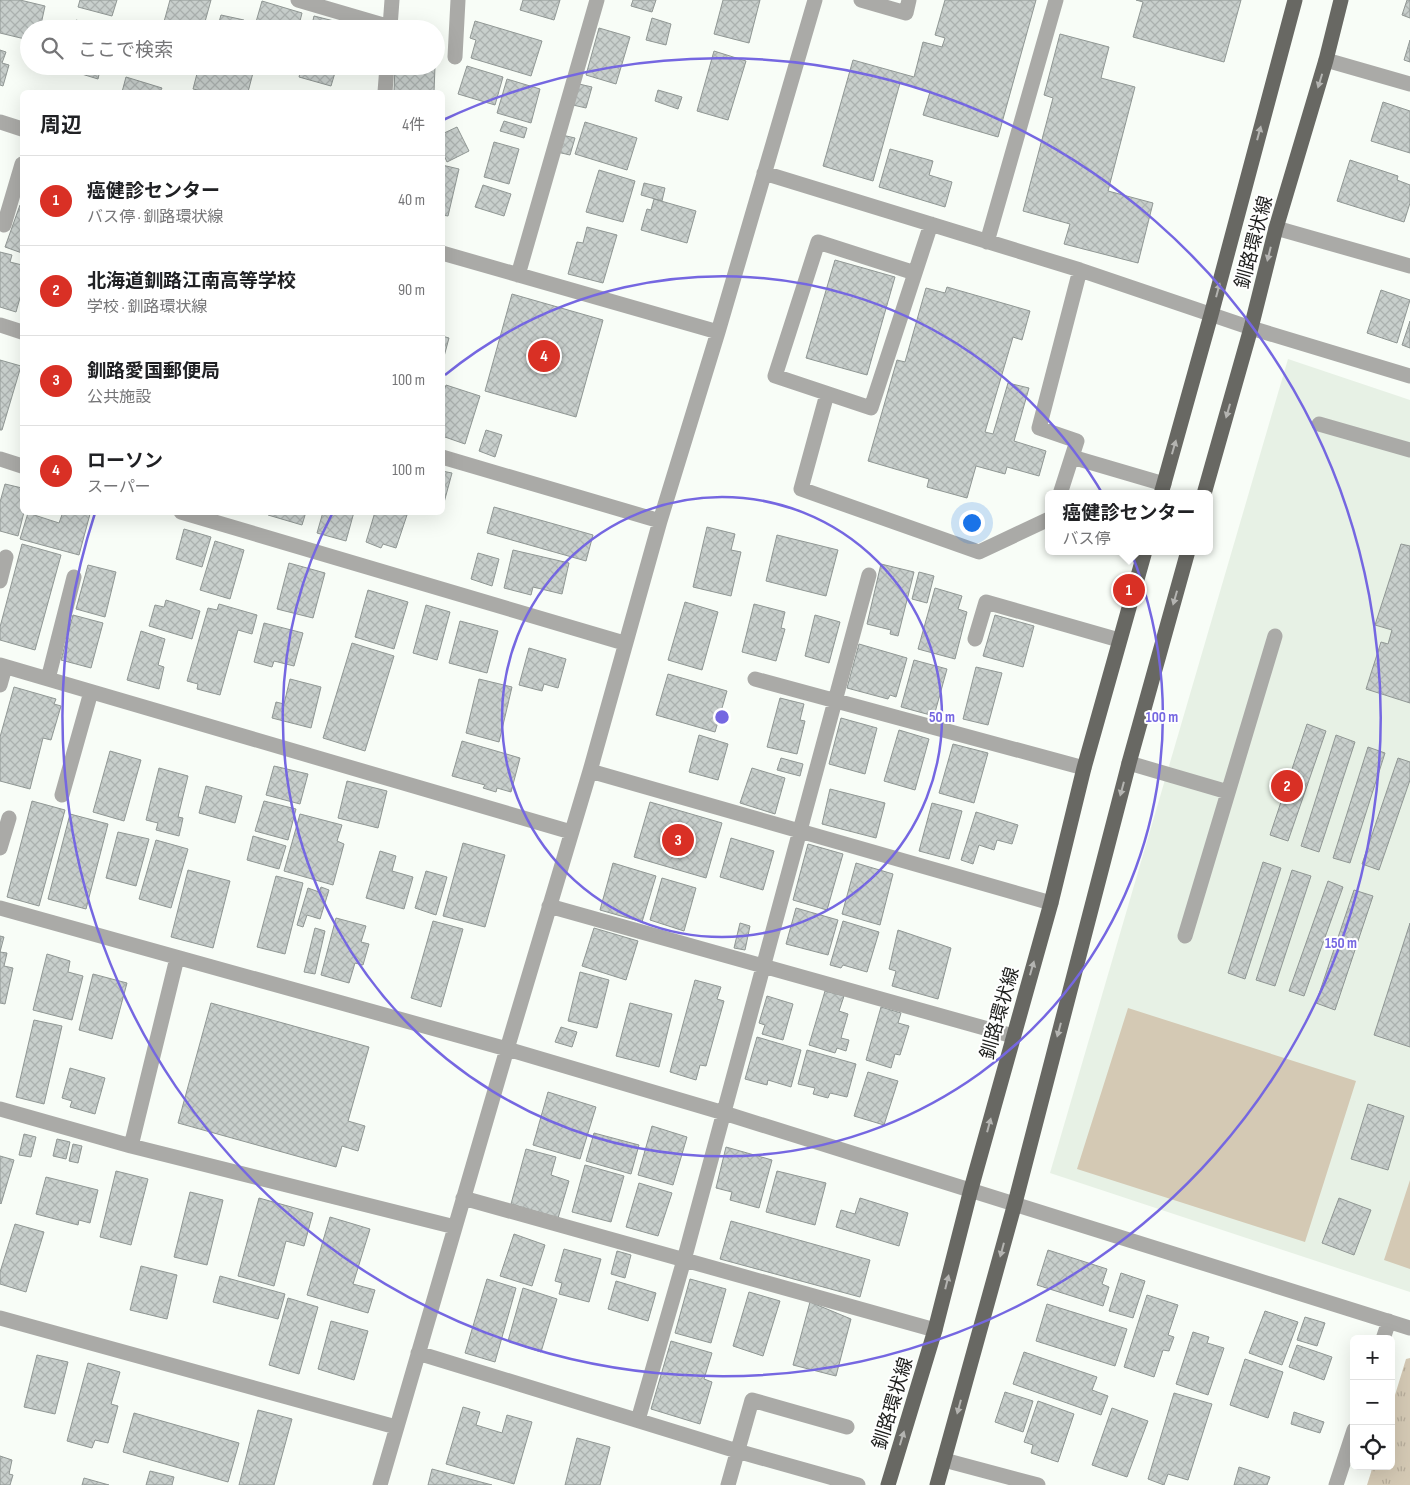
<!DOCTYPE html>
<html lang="ja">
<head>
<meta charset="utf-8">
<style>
	body { margin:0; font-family:"Sofia Sans Condensed","Noto Sans JP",sans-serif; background:#f6f6f6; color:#202124 }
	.controls { position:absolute; right:15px; bottom:15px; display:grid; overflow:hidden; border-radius:8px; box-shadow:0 5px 20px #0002 }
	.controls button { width:45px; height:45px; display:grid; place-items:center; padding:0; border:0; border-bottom:1px solid #e0e0e0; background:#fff; color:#202124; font:25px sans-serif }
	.you { position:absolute; left:971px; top:522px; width:18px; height:18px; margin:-12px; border:4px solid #fff; border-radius:50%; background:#1a73e8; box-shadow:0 0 0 8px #1a73e833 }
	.badge { display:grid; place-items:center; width:32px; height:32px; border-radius:50%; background:#d93025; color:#fff; font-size:16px; font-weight:700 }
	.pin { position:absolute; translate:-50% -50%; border:2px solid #fff; box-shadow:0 1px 5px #0006 }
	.popup { position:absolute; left:1045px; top:490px; width:168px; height:65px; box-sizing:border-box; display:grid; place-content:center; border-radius:8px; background:#fff; filter:drop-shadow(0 1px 4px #0005); font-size:16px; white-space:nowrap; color:#757577 }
	.popup b { font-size:19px; color:#202124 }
	.popup::after { content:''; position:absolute; left:50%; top:100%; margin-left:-10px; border:10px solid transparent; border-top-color:#fff }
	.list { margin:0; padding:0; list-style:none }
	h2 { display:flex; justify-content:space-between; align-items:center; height:65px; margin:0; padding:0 20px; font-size:21px }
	h2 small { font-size:16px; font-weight:400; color:#757577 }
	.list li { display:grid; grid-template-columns:32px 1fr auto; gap:15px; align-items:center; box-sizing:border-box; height:90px; padding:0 20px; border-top:1px solid #e0e0e0 }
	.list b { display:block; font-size:19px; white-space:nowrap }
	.list p { margin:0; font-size:16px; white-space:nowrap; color:#757577 }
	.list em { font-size:16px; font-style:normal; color:#757577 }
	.icon { flex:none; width:28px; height:28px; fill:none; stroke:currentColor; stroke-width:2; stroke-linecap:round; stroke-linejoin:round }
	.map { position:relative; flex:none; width:1410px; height:1485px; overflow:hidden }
	.search { position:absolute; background:#fff; box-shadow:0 5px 20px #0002; left:20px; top:20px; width:425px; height:55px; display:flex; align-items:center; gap:12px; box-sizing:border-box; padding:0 18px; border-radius:28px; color:#757577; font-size:19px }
	.panel { position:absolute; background:#fff; box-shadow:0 5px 20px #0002; left:20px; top:90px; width:425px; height:425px; border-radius:8px }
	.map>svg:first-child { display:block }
</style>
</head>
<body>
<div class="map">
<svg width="1410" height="1485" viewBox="0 0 1410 1485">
	<defs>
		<pattern id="grass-tufts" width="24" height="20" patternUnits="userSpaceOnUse" patternTransform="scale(1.25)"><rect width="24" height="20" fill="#d4c9b4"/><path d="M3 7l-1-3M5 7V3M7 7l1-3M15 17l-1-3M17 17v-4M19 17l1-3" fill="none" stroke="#b6ac9a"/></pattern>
		<pattern id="building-cross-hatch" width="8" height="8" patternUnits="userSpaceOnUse" patternTransform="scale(1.25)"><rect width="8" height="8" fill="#c8cfcc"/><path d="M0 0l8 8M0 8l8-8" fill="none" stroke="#abb1af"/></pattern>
	</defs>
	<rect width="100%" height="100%" fill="#f8fdf7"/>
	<path fill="#e7f1e5" d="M1288,359L1410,400V1292L1050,1173Z"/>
	<path fill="url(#grass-tufts)" d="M1410,1358V1485H1367L1373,1466H1391V1408L1406,1359Z"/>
	<path fill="#d4c9b4" d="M1128,1008L1356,1081L1305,1242L1077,1169Z
		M1410,1180V1269L1384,1260Z"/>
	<path fill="url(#building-cross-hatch)" stroke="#909794" d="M0,0H20L45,6L40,29H29V40L0,33Z
		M80,0H117L112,16L78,7Z
		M170,0H211L203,29H162Z
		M523,0H560L554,20L520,10Z
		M633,0H656L652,12L631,6Z
		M723,0H760L749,43L714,34Z
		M945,0H1036L998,137L923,115L930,92L900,83L873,181L823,166L853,60L914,77L923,42L942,47L945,38L935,35Z
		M1136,0H1241L1224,62L1133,37L1143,2Z
		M1407,0H1410V18L1402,15Z
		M262,1L302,13L298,29H254Z
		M221,15L244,20L242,29H217Z
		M314,16L338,22L336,29H311Z
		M652,18L671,24L666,45L646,40Z
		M76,20L107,29H73Z
		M475,21L542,41L531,76L471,58L476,40L470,38Z
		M599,28L630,37L616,84L586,75Z
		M1060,34L1109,47L1101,78L1135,87L1108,191L1153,203L1138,263L1064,244L1070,224L1023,211L1053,98L1044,95Z
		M1410,40V62L1404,60Z
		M0,50L6,52L2,63L9,65L3,86L0,85Z
		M714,51L746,61L728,120L697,111Z
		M62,66H101L98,79L62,68Z
		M199,66H244L254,69L248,92H207L193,89Z
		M302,66H337L331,86L299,77Z
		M395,66H435L434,92H394Z
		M467,66L503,77L495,105L458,94Z
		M126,77L162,88L160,92H122Z
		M507,79L540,89L531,123L497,113Z
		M579,84L592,87L586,108L573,105Z
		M658,90L682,97L678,109L655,101Z
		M1383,102L1410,111V153L1371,141Z
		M504,121L527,128L524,138L500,131Z
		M585,122L637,138L627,170L575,154Z
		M457,127L469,151L447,162L442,151V134Z
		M562,135L575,138L570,155L557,152Z
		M494,142L519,149L509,184L484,177Z
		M890,149L933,161L929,175L952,182L945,207L879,187Z
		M1350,160L1398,176L1397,180L1410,185V203L1404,222L1337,201Z
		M442,165L459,169L448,216L442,215Z
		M599,170L635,181L623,222L586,212Z
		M644,183L665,188L662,201L641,195Z
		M483,185L511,194L504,216L475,207Z
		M654,199L696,211L687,243L641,230L647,209L651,210Z
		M20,205L22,206V253L5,247Z
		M587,227L617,235L603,283L568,274L577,242L583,243Z
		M0,252L12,255L10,262L22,265V291L16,312L0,307Z
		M835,260L895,277L867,375L806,358Z
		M947,287L1030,311L1022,340L1013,337L985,432L993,434L1008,383L1029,388L1014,441L1046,451L1039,476L1007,467L1005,474L976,466L967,498L927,487L929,479L868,461L897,360L905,362L926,288L945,293Z
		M1381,290L1410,300L1397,343L1367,333Z
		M512,294L603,320L576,417L485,391Z
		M1410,321V348L1402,345Z
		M442,336L449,338L442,364Z
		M0,360L21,366L2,430H0Z
		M446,385L480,396L465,444L442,436V397Z
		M486,430L502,435L495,457L479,451Z
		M442,471L452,473L442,510Z
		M5,484L22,488V512H24L18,536L0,531V502Z
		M494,507L593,535L586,561L487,533Z
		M63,512H83L90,514L79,555L20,539L28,513L59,523Z
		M269,512H306L302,525L268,515Z
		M323,512H354L346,541L317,533Z
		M375,512H400L407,515L396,548L383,544L381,548L366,542Z
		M707,527L735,534L731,550L741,552L731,596L693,587Z
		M184,529L211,537L202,567L176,559Z
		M777,535L838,550L826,596L766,581Z
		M215,541L244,550L230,599L200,590Z
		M22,544L61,555L35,650L0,640V627Z
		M1401,544L1410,546V703L1366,689L1381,642L1388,644L1392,630L1375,625Z
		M513,550L569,563L562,594L533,587L531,595L504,588Z
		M478,553L499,559L492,586L471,579Z
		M289,563L325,573L313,618L277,609Z
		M881,564L914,572L898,636L890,634L891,630L867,624Z
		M88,565L116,572L105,617L76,609Z
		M919,572L934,576L927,603L912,599Z
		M935,588L962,596L958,609L967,612L955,659L918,649Z
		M368,590L408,602L394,649L355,637Z
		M166,600L200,611L192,639L149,626L155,605L164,607Z
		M685,602L718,612L702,670L668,660Z
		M219,604L257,615L252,634L238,630L220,695L197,689L198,684L187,681L208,608L217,610Z
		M754,604L785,612L781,628L785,629L776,661L742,652Z
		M426,605L450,612L437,660L413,653Z
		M73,615L103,623L91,668L61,660Z
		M815,615L840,622L829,663L805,656Z
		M995,615L1034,626L1023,667L983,656Z
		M460,621L498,631L487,673L449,663Z
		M264,623L303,633L294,666L274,661L272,667L254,662Z
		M141,631L165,639L158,665L164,667L159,689L127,680Z
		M352,643L394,656L365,751L323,738Z
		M859,644L907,658L896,697L890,695L888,699L847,688Z
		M529,648L566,659L558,688L544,684L542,691L519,685Z
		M914,660L947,669L934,716L901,707Z
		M976,667L1002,673L988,725L963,719Z
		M668,674L727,691L715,732L656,715Z
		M290,679L321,687L311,728L272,718L276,702L284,704Z
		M479,679L512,687L499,742L466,733Z
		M14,687L56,699L54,704L61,706L51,740L43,738L30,789L0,781V737Z
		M780,698L804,704L800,720L805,721L797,754L767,747Z
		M841,718L877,728L865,774L829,764Z
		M1307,724L1326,731L1288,841L1270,835Z
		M899,730L929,739L915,790L884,781Z
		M699,735L728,744L718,780L689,772Z
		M1336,735L1355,742L1319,852L1301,846Z
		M462,741L520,758L511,792L497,788L496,792L483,788L485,785L452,776Z
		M953,744L988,753L974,803L939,793Z
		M1368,747L1385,753L1350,863L1333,858Z
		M110,751L141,760L124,821L93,812Z
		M781,758L803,764L800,776L777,770Z
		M1398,758L1410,762V780L1379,870L1362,864Z
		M274,766L308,774L300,804L266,795Z
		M159,768L188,776L178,817L183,818L179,836L156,830L158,823L146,820Z
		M752,768L785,778L775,814L740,803Z
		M347,781L387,791L378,828L338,818Z
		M206,786L242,796L235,823L199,813Z
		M830,789L885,803L876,838L822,824Z
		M32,801L65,810L39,906L7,897Z
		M264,801L296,809L288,840L255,831Z
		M650,802L722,823L706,878L634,857Z
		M932,803L962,811L949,859L919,851Z
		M976,812L1018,825L1012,844L997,840L994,850L979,845L973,864L961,860Z
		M70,814L108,824L86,909L48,899Z
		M300,814L342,825L337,841L344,844L333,885L284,871Z
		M118,832L149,839L136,886L106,878Z
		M253,836L286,846L279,869L247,860Z
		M731,838L774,851L763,890L720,877Z
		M156,840L188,849L171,908L139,899Z
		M463,843L505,855L485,927L443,916Z
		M808,844L843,854L827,910L793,900Z
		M380,851L396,856L392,871L413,877L404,909L366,898Z
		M1263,862L1281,868L1245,979L1228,973Z
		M613,863L656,876L642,922L600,910Z
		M856,863L893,874L880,925L842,914Z
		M188,870L230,881L213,948L171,937Z
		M1292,870L1311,876L1275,986L1256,980Z
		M426,871L447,877L436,915L415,908Z
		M276,876L303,883L285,954L257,947Z
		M662,878L696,888L684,931L650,920Z
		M1328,881L1343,887L1304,996L1289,991Z
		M321,887L329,890L320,919L307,915L303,927L297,925L308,888L319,892Z
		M1354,890L1373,896L1335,1010L1316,1003Z
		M796,908L838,920L828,955L786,944Z
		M336,918L366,926L361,942L369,944L363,965L355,963L349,983L321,975Z
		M433,921L463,929L441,1007L411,998Z
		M843,921L879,932L867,972L843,965L841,968L830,965Z
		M740,923L750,926L745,950L734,948Z
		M1410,923V1047L1374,1035Z
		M315,928L325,931L315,974L304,972Z
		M594,928L638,941L626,980L582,966Z
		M898,930L951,948L938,999L892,986L896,971L889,969Z
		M0,936L4,937L0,952L7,953L4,966L13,968L5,1004L0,1003Z
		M47,954L70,961L68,972L83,976L72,1020L33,1010Z
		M580,972L609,980L597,1028L568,1021Z
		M93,974L127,983L112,1039L79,1030Z
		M695,980L721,987L717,999L724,1001L706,1066L700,1065L696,1080L670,1072Z
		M825,991L844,996L839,1011L848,1014L841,1038L849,1040L846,1051L837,1048L835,1053L809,1045Z
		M767,996L793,1004L783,1040L762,1034L765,1025L759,1023Z
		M211,1003L369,1047L348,1121L365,1126L358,1151L342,1146L336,1167L178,1123Z
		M630,1003L672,1014L659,1067L616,1056Z
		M881,1007L901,1013L898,1023L909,1026L900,1055L895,1054L891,1068L866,1060Z
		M34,1020L62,1026L44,1104L16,1097Z
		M561,1027L577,1032L572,1047L555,1042Z
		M757,1037L801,1050L791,1087L768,1080L767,1085L745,1079Z
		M807,1050L856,1064L847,1097L830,1093L828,1098L813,1094L815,1088L798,1084Z
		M70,1068L105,1078L95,1114L70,1107L72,1101L62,1098Z
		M868,1072L898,1081L884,1125L854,1116Z
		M548,1092L596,1107L580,1159L533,1145Z
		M1368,1104L1404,1116L1388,1170L1351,1159Z
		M652,1126L687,1137L673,1185L638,1175Z
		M594,1133L639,1145L631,1174L586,1161Z
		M24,1134L36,1137L31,1157L19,1155Z
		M57,1139L70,1142L66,1159L53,1156Z
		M73,1144L82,1146L78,1163L69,1161Z
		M726,1147L772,1160L759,1208L730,1200L732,1192L716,1188Z
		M526,1149L556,1157L551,1175L569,1181L558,1218L511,1204Z
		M0,1156L14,1160L1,1204L0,1203Z
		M585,1165L624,1176L611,1222L572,1212Z
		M116,1171L148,1179L131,1245L100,1237Z
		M777,1171L826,1183L815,1225L766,1212Z
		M46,1177L98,1190L90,1223L79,1220L78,1225L36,1214Z
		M639,1183L672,1193L658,1236L626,1227Z
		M190,1192L223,1200L207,1265L174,1257Z
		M259,1198L313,1213L304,1246L286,1241L274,1286L238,1276Z
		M860,1198L908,1213L899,1246L836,1227L841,1210L855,1214Z
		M1339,1198L1371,1210L1354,1255L1322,1243Z
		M330,1217L370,1229L353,1284L375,1290L368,1313L307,1295Z
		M731,1221L870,1260L860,1297L720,1259Z
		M15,1224L44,1232L26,1292L0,1284V1272Z
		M514,1234L545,1245L532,1286L500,1276Z
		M564,1249L601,1259L589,1302L559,1294L562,1283L555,1281Z
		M1048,1250L1107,1269L1102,1284L1109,1287L1103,1306L1037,1285Z
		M617,1251L631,1255L625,1278L611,1274Z
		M141,1266L177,1275L167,1319L130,1310Z
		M1121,1273L1145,1281L1133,1318L1109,1311Z
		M220,1276L285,1294L278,1319L213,1302Z
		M487,1279L516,1288L495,1362L465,1353Z
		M690,1279L726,1289L711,1343L675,1333Z
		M616,1281L656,1293L648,1321L608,1309Z
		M523,1288L557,1299L541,1352L508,1341Z
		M749,1292L780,1301L763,1356L733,1346Z
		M1147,1295L1178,1305L1168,1335L1174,1337L1169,1351L1163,1350L1154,1377L1124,1367Z
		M288,1298L318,1307L299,1374L269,1365Z
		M810,1302L851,1319L836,1376L793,1365Z
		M1047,1304L1127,1329L1115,1366L1036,1341Z
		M1265,1311L1298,1322L1282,1365L1249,1353Z
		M1305,1317L1325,1323L1317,1346L1297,1340Z
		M331,1321L368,1331L354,1380L318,1369Z
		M1193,1332L1209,1337L1207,1343L1224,1348L1208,1395L1176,1384Z
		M671,1341L712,1353L704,1379L712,1382L700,1424L651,1409Z
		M1297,1345L1332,1357L1324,1380L1289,1367Z
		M1024,1352L1097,1377L1092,1390L1108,1396L1101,1415L1013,1384Z
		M37,1355L68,1362L55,1414L24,1407Z
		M1245,1359L1283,1372L1268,1418L1230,1405Z
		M88,1363L120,1372L111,1404L118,1406L108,1443L95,1440L92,1448L67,1441Z
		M1005,1392L1033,1401L1023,1432L995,1422Z
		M1174,1393L1212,1404L1188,1480L1168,1474L1164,1485L1148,1479Z
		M1038,1401L1074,1414L1058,1462L1031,1453L1033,1445L1024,1442Z
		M463,1407L480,1412L476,1425L502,1433L507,1415L532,1422L514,1484L446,1464Z
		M1112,1408L1148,1421L1127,1477L1092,1465Z
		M258,1410L292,1419L274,1485H239Z
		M1294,1412L1324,1422L1320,1433L1291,1424Z
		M134,1413L239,1443L228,1482L123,1452Z
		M577,1438L610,1447L600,1485H565Z
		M0,1456L12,1460L9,1474L13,1475L10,1485H0Z
		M1239,1467L1270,1477L1267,1485H1234Z
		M432,1469L492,1485H428Z
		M150,1471L174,1477L172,1485H146Z
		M84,1478L109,1485H82Z"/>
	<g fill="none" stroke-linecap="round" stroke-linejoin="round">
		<path stroke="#aaaaa7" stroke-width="15" d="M298,0L390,27V29
			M861,0L906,13L909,0
			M390,27L392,0
			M455,57L458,0
			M1326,60L1410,84
			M385,92L387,66
			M0,122L22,129
			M764,173L1080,270L1251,328L1410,376
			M4,225L22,164
			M1276,228L1410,266
			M987,242L1056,0
			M442,253L718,332
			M915,273L818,242L775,376L871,408L931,224
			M518,275L597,0
			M0,325L22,332
			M827,394L801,489L979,552L1049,519
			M1319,424L1410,450
			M442,457L660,521
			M1072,457L1164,484
			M0,459L22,466
			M1060,494L1077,441L1039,428L1080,270
			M181,512L624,643
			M0,581L6,557
			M975,639L986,602L1119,640
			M0,665L571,832
			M48,679L74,577
			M755,679L1084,768
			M0,685L5,667
			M1129,763L1228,792
			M590,771L1051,903
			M62,795L91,692
			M0,848L9,818
			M549,906L1013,1036
			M0,908L507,1049L724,1113L1410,1328
			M1185,936L1275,636
			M0,1109L131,1146L455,1227
			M131,1146L177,958
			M463,1198L935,1330
			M0,1318L396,1427
			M1383,1339L1389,1321
			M418,1353L737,1451L858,1485
			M638,1420L684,1260L869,575
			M944,1460L1038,1485
			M380,1485L507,1049L590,771L660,521L718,332L815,0
			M728,1485L752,1400L847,1427
			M1336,1485L1354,1430"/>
		<path stroke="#686863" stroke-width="15" d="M1161,494L1211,315L1295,0
			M1204,494L1251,328L1276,228L1326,60L1341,0
			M888,1485L935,1330L971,1189L1051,903L1084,768L1145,551
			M937,1485L1015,1203L1129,763L1188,551"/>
	</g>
	<defs><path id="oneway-solid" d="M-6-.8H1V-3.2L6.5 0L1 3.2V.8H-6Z" transform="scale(1.25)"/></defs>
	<g fill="#b4b4b1">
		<use href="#oneway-solid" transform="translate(1320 81) rotate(107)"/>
		<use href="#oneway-solid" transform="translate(1259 133) rotate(-75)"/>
		<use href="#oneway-solid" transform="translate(1269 254) rotate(104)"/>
		<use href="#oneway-solid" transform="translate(1218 290) rotate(-75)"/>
		<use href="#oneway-solid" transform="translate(1228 411) rotate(106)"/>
		<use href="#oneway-solid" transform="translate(1174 447) rotate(-74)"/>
		<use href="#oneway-solid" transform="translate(1175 598) rotate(106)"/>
		<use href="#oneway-solid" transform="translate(1122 789) rotate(105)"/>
		<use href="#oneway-solid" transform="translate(1032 968) rotate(-74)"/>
		<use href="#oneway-solid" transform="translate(1059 1030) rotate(105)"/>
		<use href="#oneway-solid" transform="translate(989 1125) rotate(-75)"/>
		<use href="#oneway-solid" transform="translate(1002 1250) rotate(105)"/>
		<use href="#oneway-solid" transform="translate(947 1282) rotate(-76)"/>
		<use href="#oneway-solid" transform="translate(959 1407) rotate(105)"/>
		<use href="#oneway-solid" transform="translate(902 1438) rotate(-73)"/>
	</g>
	<g fill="none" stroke="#7567e1" stroke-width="2.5">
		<circle cx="722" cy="717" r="220"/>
		<path d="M445 375A440 440 0 1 1 332 514"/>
		<path d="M443 120A659 659 0 1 1 95 513"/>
	</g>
	<g text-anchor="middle" stroke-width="4" stroke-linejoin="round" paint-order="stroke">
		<g font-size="19" fill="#1d1e1c" stroke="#fff">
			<text transform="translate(1253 242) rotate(-75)" y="7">釧路環状線</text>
			<text transform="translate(999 1013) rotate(-74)" y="7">釧路環状線</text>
			<text transform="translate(892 1403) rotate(-73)" y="7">釧路環状線</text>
		</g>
	</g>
	<circle cx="722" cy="717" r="8" fill="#7567e1" stroke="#fff" stroke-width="2.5"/>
	<g font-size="15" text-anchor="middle" font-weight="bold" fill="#7567e1" stroke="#fff" stroke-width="4" stroke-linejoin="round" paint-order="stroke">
		<text x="942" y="722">50 m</text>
		<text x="1162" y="722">100 m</text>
		<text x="1341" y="948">150 m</text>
	</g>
</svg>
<div class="controls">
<button>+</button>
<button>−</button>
<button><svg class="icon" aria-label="locate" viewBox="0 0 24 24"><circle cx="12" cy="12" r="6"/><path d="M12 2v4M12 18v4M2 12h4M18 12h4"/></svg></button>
</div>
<div class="you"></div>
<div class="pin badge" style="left:1129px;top:590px">1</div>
<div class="popup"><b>癌健診センター</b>バス停</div>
<div class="pin badge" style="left:1287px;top:786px">2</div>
<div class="pin badge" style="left:678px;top:840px">3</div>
<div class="pin badge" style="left:544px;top:356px">4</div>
<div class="search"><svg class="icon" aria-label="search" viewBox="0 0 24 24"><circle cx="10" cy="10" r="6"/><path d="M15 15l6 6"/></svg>ここで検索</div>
<section class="panel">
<h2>周辺<small>4件</small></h2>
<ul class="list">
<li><span class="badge">1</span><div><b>癌健診センター</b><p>バス停 · 釧路環状線</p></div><em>40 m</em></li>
<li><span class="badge">2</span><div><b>北海道釧路江南高等学校</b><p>学校 · 釧路環状線</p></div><em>90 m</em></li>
<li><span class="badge">3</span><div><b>釧路愛国郵便局</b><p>公共施設</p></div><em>100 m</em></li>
<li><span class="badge">4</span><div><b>ローソン</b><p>スーパー</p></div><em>100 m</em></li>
</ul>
</section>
</div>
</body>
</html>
